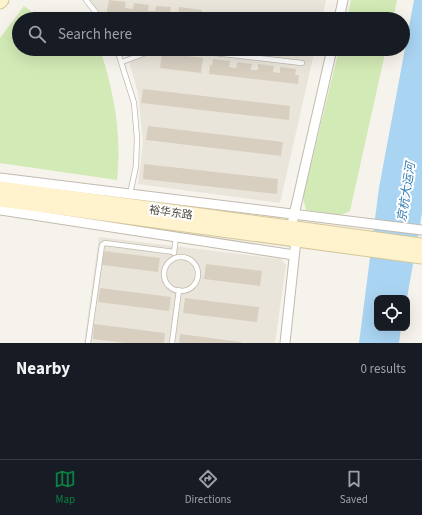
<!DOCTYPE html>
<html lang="en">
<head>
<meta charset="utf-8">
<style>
	body { margin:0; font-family:"Source Sans 3","Noto Sans SC",sans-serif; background:#20242c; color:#f1f3f6 }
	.controls { position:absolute; right:12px; bottom:12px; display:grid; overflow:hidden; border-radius:8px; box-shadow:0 4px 16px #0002 }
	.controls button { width:36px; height:36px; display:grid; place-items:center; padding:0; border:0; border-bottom:1px solid #363941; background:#171b24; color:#f1f3f6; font:20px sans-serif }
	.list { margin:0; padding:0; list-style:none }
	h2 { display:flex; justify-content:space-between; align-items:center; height:52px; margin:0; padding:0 16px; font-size:17px }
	h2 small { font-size:13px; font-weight:400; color:#9ea1a6 }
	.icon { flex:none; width:22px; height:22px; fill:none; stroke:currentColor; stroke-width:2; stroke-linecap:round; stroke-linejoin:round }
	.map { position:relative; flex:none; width:422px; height:343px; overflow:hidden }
	.search { position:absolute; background:#171b24; box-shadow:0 4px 16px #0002; left:12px; right:12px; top:12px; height:44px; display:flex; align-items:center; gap:10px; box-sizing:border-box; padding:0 14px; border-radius:22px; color:#9ea1a6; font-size:15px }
	.sheet { height:116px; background:#171b24 }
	nav { display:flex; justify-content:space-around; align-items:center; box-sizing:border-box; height:56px; border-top:1px solid #363941; background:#171b24; font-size:11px; color:#9ea1a6 }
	nav a { display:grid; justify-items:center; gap:2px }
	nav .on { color:#0b8043 }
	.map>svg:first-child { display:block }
</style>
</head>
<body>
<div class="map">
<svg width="422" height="343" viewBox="0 0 422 343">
	<rect width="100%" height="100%" fill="#f6f3ec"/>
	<path fill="#eae5da" d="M90,0H326L322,19H105Z
		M122,49H315L280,203L138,184L143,143L138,93L129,61Z
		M99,237L281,259L286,265L275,343H84Z"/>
	<path fill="#d2eab5" d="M351,0H397L393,19H347Z
		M24,6L41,19H19V49H100C114,92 122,134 117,180L0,163V38Z
		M339,49H386L350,211L341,215L306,210L303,198Z"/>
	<path fill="#a9d4f2" d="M414,0H422V213L407,298H377V328H401L399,343H359L379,188Z"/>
	<path fill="#d8cfc1" d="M109,0L126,2L125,8L133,9L134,3L149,5L148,11H155L156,6L171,7L170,13L173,14L172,19H139L106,15Z
		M179,7L202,10L201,19H178Z
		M162,53L203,58L201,73L160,68Z
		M213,59L230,61L229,67L236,68L237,62L252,64L251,70H258V64L274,66L273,72L280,73V67L296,69L295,75H299L298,84L209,74L210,65H212Z
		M143,89L290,106L289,120L141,103Z
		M148,126L283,142L281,156L146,140Z
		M144,164L278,179L277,194L143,179Z
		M104,251L160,258L158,272L102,265Z
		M206,264L262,271L260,286L204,279Z
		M100,288L171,297L169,311L98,302Z
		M185,298L259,307L257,322L183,313Z
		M94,324L165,333L164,343H125L93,339Z
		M180,334L241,342V343H179Z"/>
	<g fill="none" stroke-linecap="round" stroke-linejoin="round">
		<defs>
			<path id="service" d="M86,0L101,19
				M117,49L134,103L137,138L136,166L130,194
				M180,49L302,63
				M122,62L156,49
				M174,253L176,237
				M164 274a17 17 0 1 1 34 0a17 17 0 1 1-34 0Z
				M88,343L102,245L105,243L174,252
				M172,343L179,290"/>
			<path id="minor" d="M339,19L343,0
				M0,178L422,230
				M0,210L294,255
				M291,228L332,49
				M285,343L296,240"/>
			<path id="secondary" d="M0,2L2,0
				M0,188L422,245
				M0,200L422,257"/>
		</defs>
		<use href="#service" stroke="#c2bbae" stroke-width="6"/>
		<use href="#minor" stroke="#c2bbae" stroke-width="11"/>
		<use href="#secondary" stroke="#d6c79b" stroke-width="15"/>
		<use href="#service" stroke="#fff" stroke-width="4.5"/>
		<use href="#minor" stroke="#fff" stroke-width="9"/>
		<use href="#secondary" stroke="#fff3cd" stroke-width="13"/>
	</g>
	<g text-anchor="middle" stroke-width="4" stroke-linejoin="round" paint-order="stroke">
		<g font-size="11" fill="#4b4439" stroke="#fff">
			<text transform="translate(171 212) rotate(8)" y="4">裕华东路</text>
		</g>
		<g font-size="12" font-style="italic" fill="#2e7ab2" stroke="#fff">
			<text transform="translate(406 192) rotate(-81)" y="4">京杭大运河</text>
		</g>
	</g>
</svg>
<div class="controls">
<button><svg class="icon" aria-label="locate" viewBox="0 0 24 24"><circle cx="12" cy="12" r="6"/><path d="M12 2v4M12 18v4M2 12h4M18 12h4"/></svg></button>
</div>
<div class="search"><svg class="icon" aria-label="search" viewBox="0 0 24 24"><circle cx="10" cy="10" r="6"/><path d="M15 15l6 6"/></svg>Search here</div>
</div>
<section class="sheet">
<h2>Nearby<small>0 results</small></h2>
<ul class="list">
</ul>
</section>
<nav>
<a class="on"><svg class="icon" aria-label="map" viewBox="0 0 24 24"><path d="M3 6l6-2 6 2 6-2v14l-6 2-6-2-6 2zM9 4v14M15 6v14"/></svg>Map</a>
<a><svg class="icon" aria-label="directions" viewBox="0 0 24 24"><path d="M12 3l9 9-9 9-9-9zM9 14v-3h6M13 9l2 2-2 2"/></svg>Directions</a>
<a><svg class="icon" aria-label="saved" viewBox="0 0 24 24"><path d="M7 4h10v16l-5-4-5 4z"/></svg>Saved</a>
</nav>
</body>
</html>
